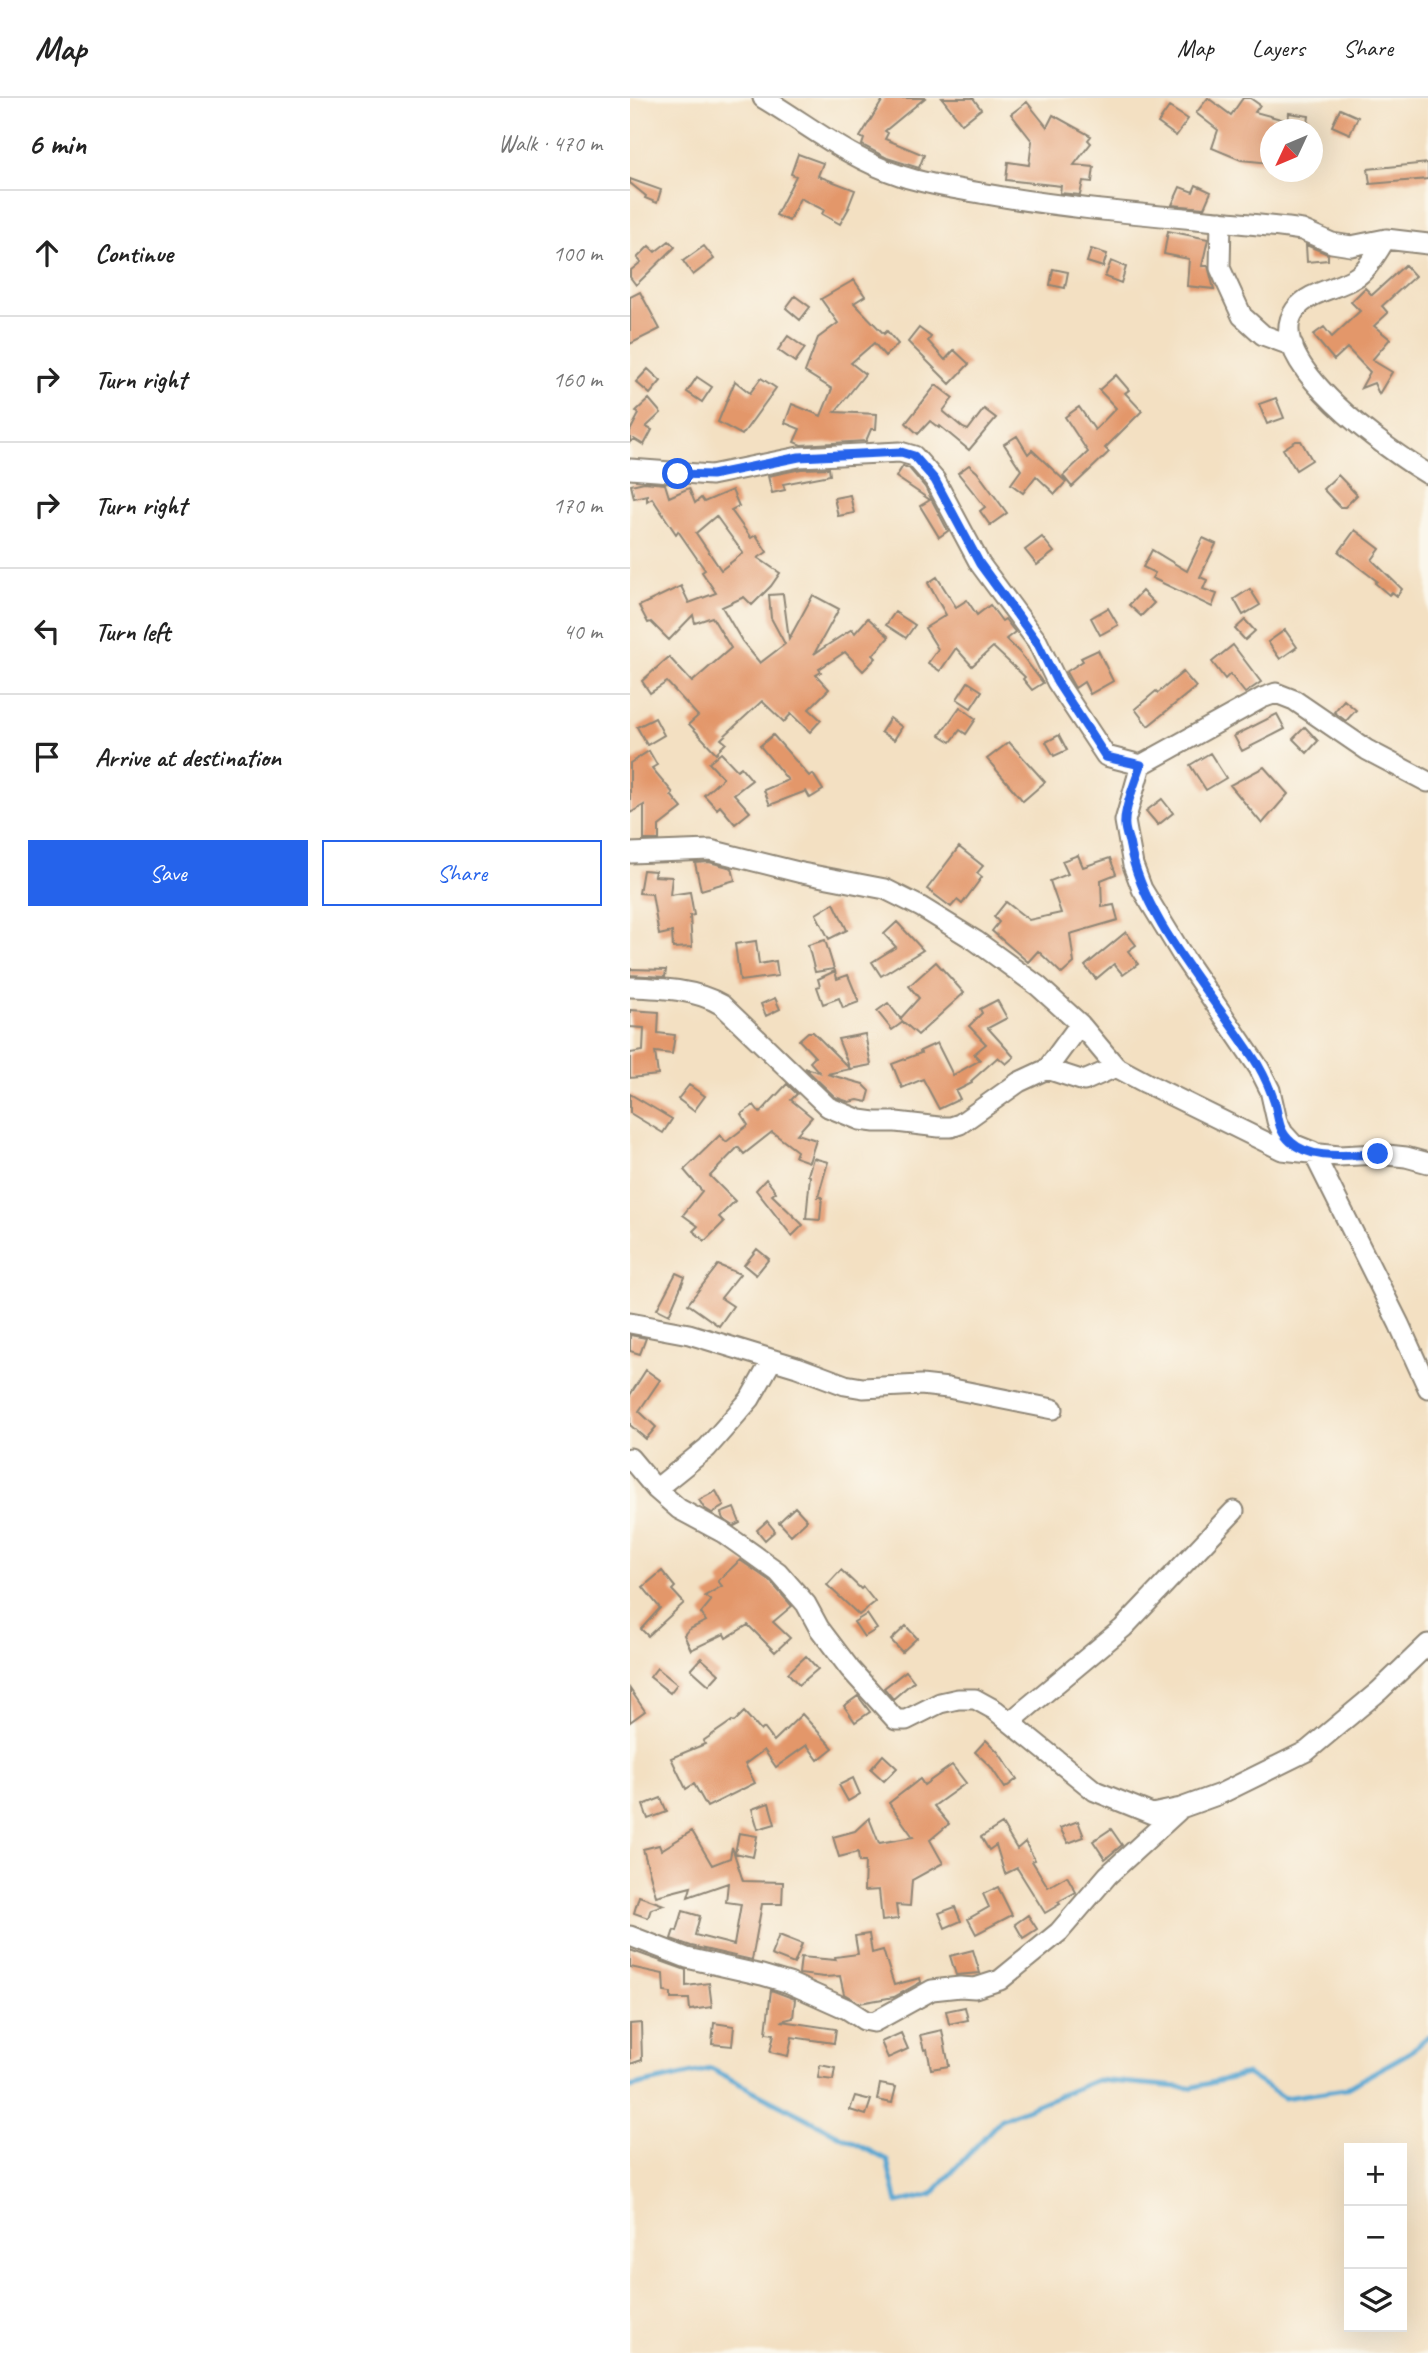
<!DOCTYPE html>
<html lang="en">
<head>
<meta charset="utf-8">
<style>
	body { margin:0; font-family:Caveat,sans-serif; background:#f2f2f2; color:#222 }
	.controls { position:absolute; right:21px; bottom:21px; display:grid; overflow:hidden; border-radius:0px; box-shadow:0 7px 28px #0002 }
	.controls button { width:63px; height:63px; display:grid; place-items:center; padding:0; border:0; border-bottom:2px solid #e0e0e0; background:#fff; color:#222; font:35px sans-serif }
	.compass { position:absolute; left:630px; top:21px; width:63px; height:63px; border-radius:50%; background:#fff; box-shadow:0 7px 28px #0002; rotate:226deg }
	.stop { position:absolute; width:21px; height:21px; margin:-16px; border:5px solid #2563eb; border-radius:50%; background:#fff }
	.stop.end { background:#2563eb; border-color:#fff; box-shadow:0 2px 7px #0008 }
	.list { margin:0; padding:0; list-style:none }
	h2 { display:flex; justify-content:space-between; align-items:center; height:91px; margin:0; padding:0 28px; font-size:30px }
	h2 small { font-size:23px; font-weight:400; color:#767676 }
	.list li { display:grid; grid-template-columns:46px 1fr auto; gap:21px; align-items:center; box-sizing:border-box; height:126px; padding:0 28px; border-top:2px solid #e0e0e0 }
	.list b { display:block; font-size:26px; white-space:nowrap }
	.list em { font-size:23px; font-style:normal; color:#767676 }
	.actions { display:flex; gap:14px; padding:21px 28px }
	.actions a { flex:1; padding:16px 0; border:2px solid #2563eb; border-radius:0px; text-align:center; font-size:24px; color:#2563eb }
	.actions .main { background:#2563eb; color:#fff }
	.icon { flex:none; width:38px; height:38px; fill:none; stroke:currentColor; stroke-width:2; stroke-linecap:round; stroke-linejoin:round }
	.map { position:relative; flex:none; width:798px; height:2255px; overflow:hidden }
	header { display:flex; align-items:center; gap:42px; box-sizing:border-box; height:98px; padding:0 35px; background:#fff; border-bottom:2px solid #e0e0e0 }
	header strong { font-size:33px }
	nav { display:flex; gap:38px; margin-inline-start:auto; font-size:24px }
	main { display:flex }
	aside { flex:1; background:#fff }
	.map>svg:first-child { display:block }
</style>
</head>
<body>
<header>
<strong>Map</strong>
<nav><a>Map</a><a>Layers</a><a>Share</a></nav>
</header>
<main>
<aside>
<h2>6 min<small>Walk · 470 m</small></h2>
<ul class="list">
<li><svg class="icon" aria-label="ahead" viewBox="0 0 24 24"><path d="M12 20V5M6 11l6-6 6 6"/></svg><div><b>Continue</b></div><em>100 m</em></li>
<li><svg class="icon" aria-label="right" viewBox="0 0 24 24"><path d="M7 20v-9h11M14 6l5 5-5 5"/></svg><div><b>Turn right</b></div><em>160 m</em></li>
<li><svg class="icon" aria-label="right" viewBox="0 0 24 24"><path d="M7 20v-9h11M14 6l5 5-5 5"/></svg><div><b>Turn right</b></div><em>170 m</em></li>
<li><svg class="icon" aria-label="left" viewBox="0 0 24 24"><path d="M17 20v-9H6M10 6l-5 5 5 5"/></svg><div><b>Turn left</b></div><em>40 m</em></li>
<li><svg class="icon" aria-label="arrive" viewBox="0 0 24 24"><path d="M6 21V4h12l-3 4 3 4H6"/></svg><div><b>Arrive at destination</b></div></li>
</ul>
<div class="actions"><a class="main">Save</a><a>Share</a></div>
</aside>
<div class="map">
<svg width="798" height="2255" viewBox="0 0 798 2255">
	<rect width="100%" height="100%" fill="#fbf7ec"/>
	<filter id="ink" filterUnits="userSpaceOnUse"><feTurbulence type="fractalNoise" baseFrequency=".0143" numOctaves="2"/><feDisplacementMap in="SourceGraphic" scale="14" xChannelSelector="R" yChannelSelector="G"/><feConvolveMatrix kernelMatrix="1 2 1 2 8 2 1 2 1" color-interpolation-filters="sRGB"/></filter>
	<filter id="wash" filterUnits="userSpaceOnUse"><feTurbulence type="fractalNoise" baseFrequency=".00686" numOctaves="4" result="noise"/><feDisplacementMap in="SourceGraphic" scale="28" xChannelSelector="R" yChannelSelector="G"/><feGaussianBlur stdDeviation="1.57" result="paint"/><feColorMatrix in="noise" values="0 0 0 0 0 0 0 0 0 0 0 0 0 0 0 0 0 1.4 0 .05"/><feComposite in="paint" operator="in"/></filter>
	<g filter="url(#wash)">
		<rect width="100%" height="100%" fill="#f3e0c2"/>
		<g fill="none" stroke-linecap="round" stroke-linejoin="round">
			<path stroke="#57a6d1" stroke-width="5" d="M0,1989L81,1971L257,2062L267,2105L301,2097L371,2021L467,1982L560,1990L617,1976L654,2000L715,1991L780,1954L798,1938"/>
		</g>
		<g id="blocks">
			<path fill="#e3976b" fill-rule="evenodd" d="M254,0H295L255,33L258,35L255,41L294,57L289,70L257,60L232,47L234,41L230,39Z
				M312,0H343L351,11L332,26Z
				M578,0L601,17L613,0H620L630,7L625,14L658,23L659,15L679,18L677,32H640V65L611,62L582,50L588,32L566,15Z
				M397,4L417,29L423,17L461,38L458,42L461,45L444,67L464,69L462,84L453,83L450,97L430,95L431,88L376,82L378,64L399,67L402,43L381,16Z
				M539,9L558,21L546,38L528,25Z
				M710,11L728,19L720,36L702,28Z
				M168,56L193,65L188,78L225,92L218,110H219L210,126L192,116L194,112L170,100L159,123L146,117L166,78L161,76Z
				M798,65V81L740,86L738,71Z
				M0,81L31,92L27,105L15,100L16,98L0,85Z
				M566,87L581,94L574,110L542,107L550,89L563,94Z
				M538,133L578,141L572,168H578L584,191L557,188L559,161L534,156Z
				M39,143L45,149L6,187L0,179V173L11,164L7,160L19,148L25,154Z
				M676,147L698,156V162L677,164Z
				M74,148L84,161L63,177L53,163Z
				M461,151L477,156L473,169L457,164Z
				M481,163L496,169L491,185L475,179Z
				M775,167L785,178L752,208L758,215L744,228L760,241L742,262L762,274L749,296L744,285L731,290L740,274L717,250L704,262L683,237L694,229L702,239L730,213L721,204L735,190L742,197Z
				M423,171L438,174L435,190L420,187Z
				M224,182L235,198L224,205L254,236L257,233L268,246L255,258L244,245L221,265L235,276L205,314L247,316L246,331H241L236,343L171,347L164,344L170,331L155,325L162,306L191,318L202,291L175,274L188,240L208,225L191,201Z
				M10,194L30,231L0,246V199Z
				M165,198L180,209L170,222L156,210Z
				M289,230L301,239L298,243L315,262L324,252L339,266L320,286L278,244Z
				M158,238L175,250L165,264L148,252Z
				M18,271L31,283L20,296L6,284Z
				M486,277L499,292L495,295L512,313L475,350L479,354L442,389L433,378L458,354L435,319L449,309L465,332L486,310L469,292Z
				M67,279L82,289L72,304L57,294Z
				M131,280L146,290L112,337L88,324L105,283L120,295Z
				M306,287L323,300L313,313L333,330L338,332L354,311L366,320L339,352L310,328L309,330L300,323L288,336L276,325Z
				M646,300L654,320L637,326L629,306Z
				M19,301L31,315L16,329L22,332L14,347L4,341L0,344V333L9,316L6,313Z
				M387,338L398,356L402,352L436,384L425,396L406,378L393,395L381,386L391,372L374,346Z
				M666,343H671L682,362L666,372L653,351Z
				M339,367L347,374L377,415L360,427L350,413L355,409L328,375Z
				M273,368L279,370L295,389L318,433L309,439L290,408L300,402L266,379Z
				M199,370L200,377L153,386L155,392L142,395L138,378L171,371Z
				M708,377L727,397L715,409H710L693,391Z
				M14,384L35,386L39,399L59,390L65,405L71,400L74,404L102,392L109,408L101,412L121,440L126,437L137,454L128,460L150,475L141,488L122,507L114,499L92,509L112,543L130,565L155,546L141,520L139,497L153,496L159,541L183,497L209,511L184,556L222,531L225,535L238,520L259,539L243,557L246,560L233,573L215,554L189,571L191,574L186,577L199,591L179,611L191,622L180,634L161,616L154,624L132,603L91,641L96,645L86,655L59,626L68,618L37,584L20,595L12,583L39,559L62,584L101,550L82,519L65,525L63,517L39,542L21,524L18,525L9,508L51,488L59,505L86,495L72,474L75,472L48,433L46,436L22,400L17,403V397L4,400L1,387ZM86,418L113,455L91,472L66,435Z
				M220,397L224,415L208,418L204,400Z
				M725,432L750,451L742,462L772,491L767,498L762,494L759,497L745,485L747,483L709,454Z
				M412,439L424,454L407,467L395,452Z
				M573,440L586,446L570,479L577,482L573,491L587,496L582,509L522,480L525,475L513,469L522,452L557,473Z
				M307,479L326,509L337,502L347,517L360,507L372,523L375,521L385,534L376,541L390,555L413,585L402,592L393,581L395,579L363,549L342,568L326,550L310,573L298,565L308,551L295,530L316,517L298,485Z
				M620,491L630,507L613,517L604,501Z
				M512,493L524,505L511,518L499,507Z
				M478,510L488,527L470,537L461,520Z
				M265,514L285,527L276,540L256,527Z
				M615,522L625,533L615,542L605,531Z
				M655,532L667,549L650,561L638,544Z
				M603,547L631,584L615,595L600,576L595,581L582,564Z
				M468,552L483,583L460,596L454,584L445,590L436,574L453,563L451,560Z
				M553,574L566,589L518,628L505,611L526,593L528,595Z
				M338,584L352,593L341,610L327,601Z
				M714,602L726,612L716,623L704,614Z
				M330,609L346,621L336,636L330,632L321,644L310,637Z
				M647,616L655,631L612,653L604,638Z
				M25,620L34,637L17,647L7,629Z
				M260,620L272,629L264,642L251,634Z
				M675,629L688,643L677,655L663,641Z
				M143,637L179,678L183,676L193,692L180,700L176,693L140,707L134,692L158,682L130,648Z
				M429,637L437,652L424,658L416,644Z
				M379,644L415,684L393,703L357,661Z
				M19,653L27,667L22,670L43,695L41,697L52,710L29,728V742H14V707L0,715V665Z
				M91,655L107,672L111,669L122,682L104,696L120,714L105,726L90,708L87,711L74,697L93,680L79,665Z
				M580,655L596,680L576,692L560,667Z
				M634,669L658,696L632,726L600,687Z
				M532,701L543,715L528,727L516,713Z
				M329,749L353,768L347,775L352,779L332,806L327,802L321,809L297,791Z
				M448,757L453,769L480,760L486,776L471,782L472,809L484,807L488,822L440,836L444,865L432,876L408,853L398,864L362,833L369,824L364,819L376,804L399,822L431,815L420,783L438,776L432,763Z
				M79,764L102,770L105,782L71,792L65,765Z
				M13,772L25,773L24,778L42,779L40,797L60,794L64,817L60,818L62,849L43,850L42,834L29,837L22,796L9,795Z
				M204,805L217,832L199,841L186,816Z
				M267,824L293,852L251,878L242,864L266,849L254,836Z
				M496,834L506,847L498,853L508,866L493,877L484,866L466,881L455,868Z
				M195,842L204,871L185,874L178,847Z
				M126,843L129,866L146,863L148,878L110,883L105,846Z
				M306,864L334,895L288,937L270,921L289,900L279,888Z
				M0,871L36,872L35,879L0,877Z
				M205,873L207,881L218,877L229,904L213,910L209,900L193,906L187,889L190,888L188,881Z
				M145,900L150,911L136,918L131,906Z
				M367,902L377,920L358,930L384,959L376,966L368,959L341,983L342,985L326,993L330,1001L309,1011L293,981L272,990L262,966L291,955L290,953L307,945L323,977L350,962L344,956L356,946L339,928L352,915L350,911Z
				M258,905L273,924L262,932L247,913Z
				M0,912L29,914L28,935L45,937L42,956L25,954L28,977L0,980V955L13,953L14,930L0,929Z
				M178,934H183L220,971L197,976L233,986L240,993L237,1004L228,1002L219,1004L205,999L175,970L189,974L180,964L185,959L169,942Z
				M235,936L241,967L220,971L208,941Z
				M157,986L167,996L161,1002L182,1019L167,1036L186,1042L179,1064L165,1059L167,1053L142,1034L114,1056L108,1049L80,1078L105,1103L89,1119L94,1124L75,1143L63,1133L68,1128L53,1117L72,1093L54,1072L90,1037L96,1044L118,1027L111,1016L124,1007L130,1015Z
				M59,987L75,998L64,1013L48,1001Z
				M0,996L42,1021L33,1035L0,1015Z
				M183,1060L198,1064L188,1099H192L190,1122L176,1121L180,1078L178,1077Z
				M136,1081L146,1094L142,1097L173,1127L162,1138L126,1092Z
				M127,1151L139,1161L126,1177L114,1167Z
				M88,1167L110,1176L91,1200L103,1208L89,1228L58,1206Z
				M46,1175L55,1179L39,1217L27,1211Z
				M0,1237L16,1240L10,1256L0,1253Z
				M16,1272L30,1282L9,1313L26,1329L16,1341L0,1327V1297Z
				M86,1393L94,1408L82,1415L74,1410L69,1402Z
				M165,1409L177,1422L161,1437L149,1424Z
				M104,1410L110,1425L104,1428L93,1421L91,1415Z
				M137,1423L145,1433L135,1442L127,1432Z
				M110,1462L140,1483L162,1508L143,1524L160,1540L145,1554L118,1527L96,1540L94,1536L61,1552L54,1537L58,1532L76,1523L71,1515L81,1503L75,1498L92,1488L88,1483Z
				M211,1472L231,1491L233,1489L245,1504L229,1517L197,1487Z
				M32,1473L45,1489L42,1492L54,1505L18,1538L11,1531L30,1510L13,1489Z
				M237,1516L247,1531L234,1539L224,1524Z
				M276,1528L287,1540L272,1554L261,1542Z
				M176,1558L188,1571L169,1587L158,1575Z
				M71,1560L89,1576L79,1587L61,1571Z
				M27,1570L47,1586L40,1595L20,1579Z
				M276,1573L284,1583L263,1601L254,1590Z
				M0,1591L15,1613L0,1624Z
				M228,1598L240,1614L225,1624L214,1608Z
				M114,1614L131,1633L134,1630L144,1643L172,1616L203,1650L188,1662L177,1647L146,1669L134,1652L115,1666L125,1685L77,1709L64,1686L56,1691L41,1660L75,1646L73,1643L102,1623L104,1624Z
				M356,1642L368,1654L387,1681L375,1690L360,1668L345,1654Z
				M253,1657L267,1670L254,1683L241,1671Z
				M322,1667L336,1685L304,1708L319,1726L300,1742L313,1765L282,1782L280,1808L266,1807L268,1821L252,1823L249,1792L234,1793L235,1764H229L228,1754L209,1759L203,1739L225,1733L239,1720L249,1745L283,1739L259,1705L290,1681L294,1687Z
				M223,1680L230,1696L218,1703L209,1687Z
				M31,1700L37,1714L18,1721L13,1707Z
				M139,1705L145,1726L128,1731L122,1711Z
				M448,1723L454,1739L438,1745L430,1730Z
				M372,1726L387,1751L395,1744L405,1762L402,1763L418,1789L437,1778L446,1794L428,1804L430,1806L415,1815L387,1770L375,1776L366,1747L359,1752L351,1739Z
				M481,1731L492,1747L475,1761L463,1743Z
				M62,1733L82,1767L100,1760L102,1749L113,1783L153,1784L152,1806H132L122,1862L61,1848L41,1841L44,1832L47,1833L53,1813L70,1818L65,1837L104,1847L111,1806L96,1804L98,1785L58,1799L61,1789L26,1798L13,1751L29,1747L31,1752Z
				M109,1735L127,1738L123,1759L105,1755Z
				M368,1789L382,1817L346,1836L338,1821L359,1809L353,1796Z
				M9,1798L34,1807L21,1811L18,1820L4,1815Z
				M325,1809L331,1823L315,1830L309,1815Z
				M398,1817L407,1831L393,1840L385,1826Z
				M239,1836L242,1855L253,1852L264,1887L290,1880L291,1884L264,1899L230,1905L214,1896L210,1878L194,1879L169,1876L171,1859L206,1862L205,1859L228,1856L225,1838Z
				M149,1837L172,1846L164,1866L141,1857Z
				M0,1852L56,1872V1888L79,1885L82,1909L60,1912L59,1901H41V1895L34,1894L33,1876L0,1869Z
				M343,1852L350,1875L326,1877L320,1858Z
				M141,1892L165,1901L163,1920L151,1923L206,1931L204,1945L162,1939L158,1958L140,1954L144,1936L136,1935Z
				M335,1909L338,1922L319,1926L316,1913Z
				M11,1925L12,1962L0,1966V1926Z
				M84,1925L104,1928L102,1948L82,1946Z
				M312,1932L319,1968L301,1971L297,1951L294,1952L290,1937Z
				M271,1935L278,1951L258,1960L251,1944Z
				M190,1967L205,1970L203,1982L188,1980Z
				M250,1986L266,1989L262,2005L247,2002Z
				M225,1998L241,2002L236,2017L220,2012Z"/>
		</g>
	</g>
	<g filter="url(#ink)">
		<use href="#blocks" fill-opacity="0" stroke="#8f8676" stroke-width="2"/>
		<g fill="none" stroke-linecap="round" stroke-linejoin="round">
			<defs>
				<path id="minor" d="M133,0C180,28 219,61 272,78C299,87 328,91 356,96C456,114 557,119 658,130L672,132L702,145L721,148L756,141L798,146
					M591,123L590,170L612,218L633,237L663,248
					M756,141C748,152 738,172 726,179C708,191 679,193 665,212C629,263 762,355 798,376
					M0,371L81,377L169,359L270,354L284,358L305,382L350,466L407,543L427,584L476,658L511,667L632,600L646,595L664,602L737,652L798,684
					M511,667L495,723L503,767L512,791L554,860L629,970L640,992L647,1023L653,1035L663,1046L683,1054L769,1226L798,1290
					M0,755L80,752L172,775L255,791L291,809L346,843L408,888L450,926L486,969L516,985L652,1052L709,1058L748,1056L776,1059L798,1065
					M0,889C30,890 65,891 92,907L198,1009L230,1022L245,1024H266L309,1029H321L330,1026L389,984L417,971L450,926
					M417,971L454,983L486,969
					M0,1225L59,1236L167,1269L215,1287L233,1290L291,1287L318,1290L423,1311
					M0,1360L26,1391L49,1411L92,1434L148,1474L176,1506L189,1530L220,1571L266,1622H276L310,1605L328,1601H345L365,1612L465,1693L522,1716L551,1710L590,1696L677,1653L749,1593L798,1546
					M26,1391L77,1350L120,1301L142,1262
					M380,1624L493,1530L604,1413
					M0,1838L57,1860L132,1877L159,1885L217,1911L234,1922L244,1924L302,1892L330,1889L345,1890L370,1882L429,1834L478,1777L548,1713"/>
			</defs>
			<use href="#minor" stroke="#8f8676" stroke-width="23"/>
			<use href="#minor" stroke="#fff" stroke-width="19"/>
		</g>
	</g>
	<g fill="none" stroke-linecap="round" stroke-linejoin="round" filter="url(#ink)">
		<path stroke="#2563eb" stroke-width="9" d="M48,376L82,377L169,359L271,354L284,358L305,382L350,466L407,544L427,584L476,659L511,667C506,683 495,707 495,723C494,730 497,738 499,744C513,825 585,898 628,967C635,979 641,993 645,1006C649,1021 648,1033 661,1044C683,1064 722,1056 748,1056"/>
	</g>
</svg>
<div class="controls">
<button>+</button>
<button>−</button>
<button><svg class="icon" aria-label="layers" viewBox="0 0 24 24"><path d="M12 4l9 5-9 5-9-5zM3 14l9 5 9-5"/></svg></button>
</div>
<svg class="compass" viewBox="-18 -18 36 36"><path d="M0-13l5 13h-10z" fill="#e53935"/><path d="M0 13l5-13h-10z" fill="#767676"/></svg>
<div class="stop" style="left:48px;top:376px"></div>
<div class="stop end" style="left:748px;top:1056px"></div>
</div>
</main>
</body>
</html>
